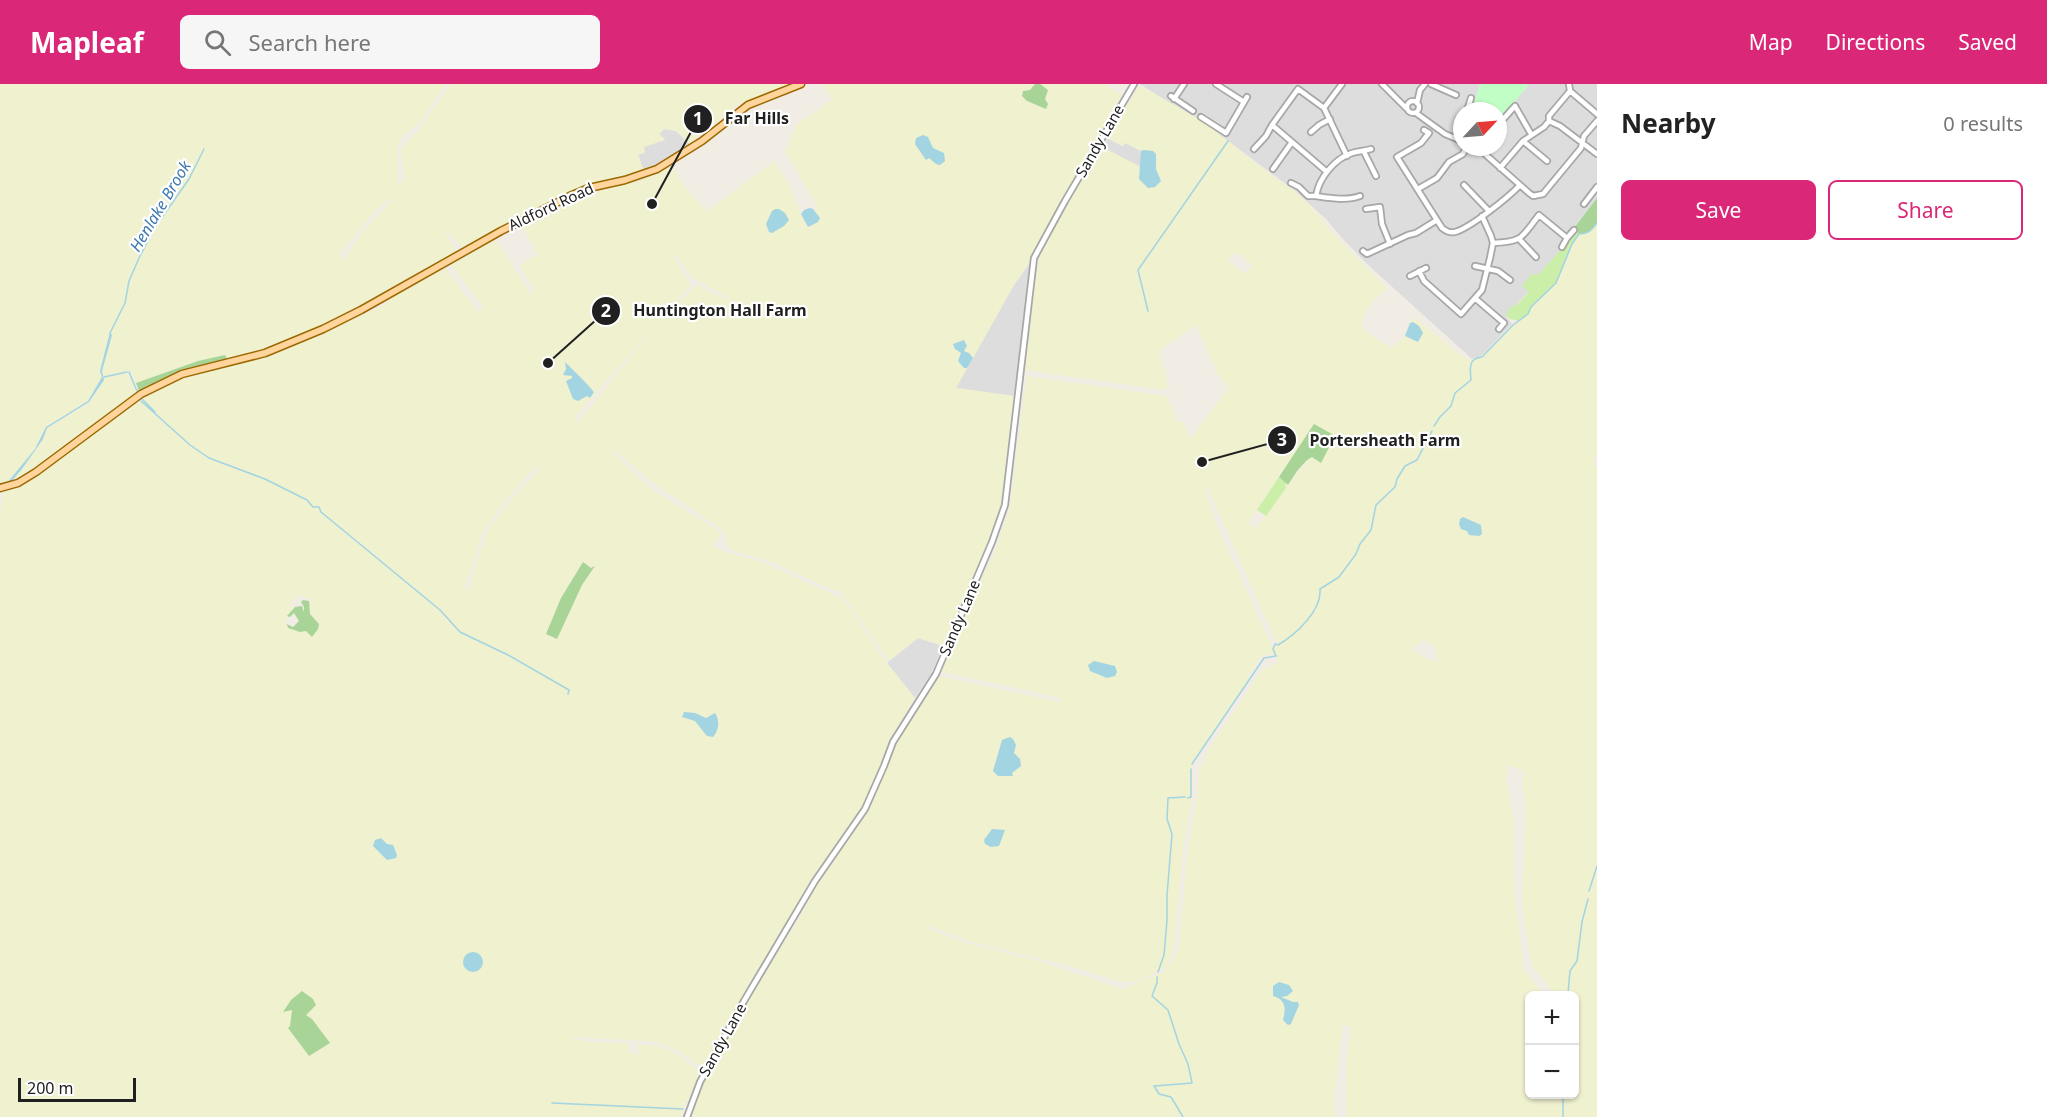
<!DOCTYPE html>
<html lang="en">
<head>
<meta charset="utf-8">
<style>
	body { margin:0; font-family:"Noto Sans",sans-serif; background:#f6f6f6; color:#222 }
	.controls { position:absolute; right:18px; bottom:18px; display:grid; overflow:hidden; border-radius:9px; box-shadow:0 2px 4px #0004 }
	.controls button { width:54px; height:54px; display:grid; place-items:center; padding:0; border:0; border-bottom:2px solid #e0e0e0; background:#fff; color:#222; font:30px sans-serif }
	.compass { position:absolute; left:1453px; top:18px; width:54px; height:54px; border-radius:50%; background:#fff; box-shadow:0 2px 4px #0004; rotate:64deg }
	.scale { position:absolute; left:18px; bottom:15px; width:118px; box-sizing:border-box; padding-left:6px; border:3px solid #202020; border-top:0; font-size:16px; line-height:21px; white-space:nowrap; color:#202020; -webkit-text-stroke:4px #fff; paint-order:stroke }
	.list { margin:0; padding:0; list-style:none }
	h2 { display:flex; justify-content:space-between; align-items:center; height:78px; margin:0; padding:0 24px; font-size:26px }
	h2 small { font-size:20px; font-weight:400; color:#767676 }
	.actions { display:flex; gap:12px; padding:18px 24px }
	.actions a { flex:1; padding:14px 0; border:2px solid #db2777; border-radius:9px; text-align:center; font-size:21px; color:#db2777 }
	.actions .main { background:#db2777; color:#fff }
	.icon { flex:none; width:33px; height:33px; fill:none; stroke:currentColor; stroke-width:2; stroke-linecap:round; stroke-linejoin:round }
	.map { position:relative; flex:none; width:1597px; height:1033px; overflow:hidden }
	header { display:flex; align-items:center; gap:36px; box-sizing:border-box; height:84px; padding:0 30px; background:#db2777; color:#fff }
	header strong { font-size:28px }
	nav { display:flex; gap:33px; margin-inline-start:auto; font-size:21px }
	.search { width:420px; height:54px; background:#f6f6f6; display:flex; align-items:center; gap:15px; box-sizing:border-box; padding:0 21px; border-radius:9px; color:#767676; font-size:22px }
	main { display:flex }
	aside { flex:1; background:#fff }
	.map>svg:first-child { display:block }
</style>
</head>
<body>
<header>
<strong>Mapleaf</strong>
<div class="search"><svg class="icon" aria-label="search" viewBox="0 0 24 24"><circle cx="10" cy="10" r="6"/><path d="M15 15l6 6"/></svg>Search here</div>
<nav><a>Map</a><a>Directions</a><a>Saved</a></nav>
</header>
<main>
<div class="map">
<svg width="1597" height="1033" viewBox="0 0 1597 1033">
	<rect width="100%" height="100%" fill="#f1ede5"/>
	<path fill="#dedddd" d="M1140,0H1480L1472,25L1476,27H1462V63H1498V38L1529,0H1597V114L1574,144L1577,147L1541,188L1523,203L1529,207L1506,232L1512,240L1481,272L1472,275L1367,180L1342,154L1326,135L1294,106L1228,57Z
		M664,45L676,47L690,60L665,78L644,87L638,71L645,68L643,63L665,55L659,50Z
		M1107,54L1122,62L1125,58L1141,67V84L1102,63Z
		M1031,177L1014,312L956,304L1014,201Z
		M918,554L943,562L930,592L915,614L887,579Z"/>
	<path fill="#eff1cf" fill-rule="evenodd" d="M0,0H234L225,21L235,0H446L422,36L400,55L398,62V102L404,95L401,64L418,46L451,0H790L737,21L690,60L676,47L664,45L659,50L665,56L644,63L645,68L638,71L644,87L584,101L462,163L443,144L457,168L375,215L279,261L228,276L225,271L198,277L136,299L130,286L127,287L137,309L51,374L10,399L22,385L43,355L47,344L89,319L104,296L102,287L112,251L110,249L100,287L102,293L88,317L46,343L42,354L24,379L7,399L0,400ZM390,114L392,116L364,146L343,176L340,169L379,123Z
		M822,0H1104L1122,11L1051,136L1035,164L1031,177L1014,201L973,274L953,260L955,265L961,269L964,284H967L956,304L1014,312L1000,426L975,490L943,562L918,554L889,577L840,507L830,505L771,478L736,468L729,464L724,447L656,401L614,366L612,368L649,403L722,449L713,462L726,468L762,478L837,512L839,511L847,520L887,579L915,614L889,657L874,699L856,734L810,797L797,826L780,847L765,878L748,905L706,983L703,985L679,967L656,958L576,953L572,955L595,958L627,959L630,963L628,967L640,972L636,960L660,962L677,970L701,988L683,1025L682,1033H0V429L4,407L21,401L34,392L131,321L141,317L149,309L176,294L245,277L320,249L385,221L394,211L408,203L446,184L478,228L483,223L450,180L496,156L532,212L534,205L519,181L538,171L522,142L588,110L639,97L672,82L685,103L707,127L774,77L788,98L801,130L810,146L806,137L818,124L785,67L797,40L832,16ZM673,172H676L688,189L693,194L741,221L708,207L697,200L659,237L578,338L576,332L691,201ZM536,383L539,386L513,413L488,445L476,479L468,508L465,503L483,448L507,415ZM583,478L591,484L594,483L582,501L556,555L546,550L561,514ZM298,510L311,516L309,517L310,530L319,540L316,549L312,552L306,547H295L288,544L285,537L295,523L290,521Z
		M1139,1L1201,36L1271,91L1294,106L1312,123L1329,145L1388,205L1375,214L1364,232L1362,243L1366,248L1391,264L1405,252L1418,258L1419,255L1413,238L1410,239L1413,234L1421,238L1460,271L1472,276L1475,274L1482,273L1513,241L1527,230L1531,223L1556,199L1558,191L1566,179L1575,154L1579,150H1584L1592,146L1597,139V373L1594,375L1595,383L1597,384V1033H1346V979L1351,943L1343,940L1335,1009V1033H692L695,1017L725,954L801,831L811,810L823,791L834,779L836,772L868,728L898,657L936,593L938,592L1060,618L1061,614L942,588L970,516L993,472L1009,427L1027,292L1167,312L1178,339L1183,337L1190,355L1229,303L1218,291L1196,241L1159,267L1169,303L1162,306L1024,286L1031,220L1041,166L1068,118L1102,63L1141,83V67L1125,59L1123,62L1107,54ZM1235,168L1253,181L1245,190L1228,176ZM1314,340L1317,375L1312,373L1307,376L1256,444L1248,439ZM1207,403L1274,553L1279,559L1275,560L1273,565L1217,441L1205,404ZM1425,555L1430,561H1434L1438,578L1429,576L1412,565ZM1274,566L1279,578L1262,586L1207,668L1199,689L1196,720L1187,770L1179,865L1165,887L1123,905L1042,878L963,858L928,845V842L968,857L1069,882L1120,898H1136L1166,883L1174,866L1175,853L1184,756L1191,723L1192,680L1250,595L1248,592L1263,571H1270L1274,570ZM1507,681L1524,687L1522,704L1525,714V744L1522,813L1524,837L1532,882L1552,907L1550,911L1574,912V1010H1530V912L1544,911L1524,885L1515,814L1513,731L1507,698Z"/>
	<path fill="#cbefa8" d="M1577,147L1579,150L1572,160L1556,199L1531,223L1528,230L1519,237L1510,235L1506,232L1508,229L1507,228L1512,222L1517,221L1529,208L1522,202L1532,190L1537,191L1541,188Z
		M1279,393L1285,397L1286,404L1288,401L1266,432L1257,426Z"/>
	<path fill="#a9d497" d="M1035,0H1040L1048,6L1045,15L1048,20L1046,25L1027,17L1022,12L1023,7L1030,6Z
		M1597,114V139L1589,148L1579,150L1574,144Z
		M225,271L228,276C196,284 168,293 139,307L136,299L198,277Z
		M1314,340L1332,350L1334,354L1322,377L1321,379L1312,373L1307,376L1297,387L1288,401L1279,393Z
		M583,478L591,484L595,482L582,501L557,555L546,550L561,514Z
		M303,516L309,517L310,530L319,540L318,545L312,553L306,547L300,548L288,544L287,540L293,543L299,537L294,529L290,533L287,532L295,523L302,522L304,528V523L301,518Z
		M302,907L313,915L316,921L306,931L312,935L330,959L309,972L288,944L290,942L292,926L283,928L291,916Z"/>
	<path fill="#c0fec5" d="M1480,0H1529L1498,38V27H1472Z"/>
	<path fill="#a2d4e2" d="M923,51L928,53L933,64L944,69L945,77L940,81L936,80L929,74L926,76L915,60L916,54Z
		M1143,66L1153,67L1156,70V85L1161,97L1155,103L1148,104L1139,95L1141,67Z
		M810,124L813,125L820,134L818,138L808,143L801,130L804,126Z
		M775,125H779L785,129L789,136L784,142L772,149L769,148L766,140L772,127Z
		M1413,238L1419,242L1423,249L1418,258L1405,252L1410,239Z
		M110,248L112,251L102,287L104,296L89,318L47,344L43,355L22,385L10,399H7L35,365L46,343L88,317L102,293L100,287Z
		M964,256L967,262L964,267L969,269L973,274L967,284H964L958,277L961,269L955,265L953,260Z
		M565,278C574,287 585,297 594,308L590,314L587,312L578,317L573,315L566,297L572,294V292L563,291L566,285Z
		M1463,433L1481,441L1482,450L1479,452L1469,451L1467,447L1461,445L1459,440L1460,435Z
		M1094,577L1115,582L1117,588L1115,592L1107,594L1090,587L1088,581Z
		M684,628L695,629L706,634L715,629C720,637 719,646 713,653L707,652L695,637L682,633Z
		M1010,653L1013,655L1016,661L1014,669L1020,675L1021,682L1012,689L1013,692H998L993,687L1002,656Z
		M992,745L1005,746L999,762L991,763L985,760L984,756Z
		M381,754L387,760L393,761L397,771L396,774L387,776L373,762L375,756Z
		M463 878a10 10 0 1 1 20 0a10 10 0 1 1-20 0Z
		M1279,898L1289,901L1293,907L1287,912L1281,913L1293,918H1298L1299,921L1291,940L1288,941L1283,936C1286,924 1286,916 1273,912V902Z"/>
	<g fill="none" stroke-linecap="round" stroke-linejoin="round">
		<path stroke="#a2d4e2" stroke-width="1.5" d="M1148,227L1138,186L1228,57
			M110,249L125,219L129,197L139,174L156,142L189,95L204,65
			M129,288L137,307
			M104,293L127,288
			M142,315L155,328
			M141,317L190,361L209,374L265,395L307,416L313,423H319L321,428L440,526L460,548L508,571L569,606L568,610
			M1434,342L1440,333L1451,322L1455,309L1471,296C1470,285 1468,274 1482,273L1513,241L1528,230L1531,223L1556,199L1572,160L1579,150C1588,150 1592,146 1597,139
			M1192,680L1264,574L1276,572L1273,565L1275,560L1278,561C1295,551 1322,527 1320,505L1339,493L1356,470L1360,460L1371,446L1376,421L1395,403L1397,395L1405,382L1417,376L1432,347
			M1188,714L1191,713V685
			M1589,807L1597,782
			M1158,888L1164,871L1167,836V811L1172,750L1167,735L1168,714L1185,713
			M1157,893V899L1152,912L1168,926L1179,960L1188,980L1192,999L1154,1002L1159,1010L1171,1013L1183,1033
			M1568,909L1570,887L1577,877L1582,838L1588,815
			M1563,1010V1033
			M552,1019L683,1025"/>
		<defs>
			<path id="minor" d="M1216,0L1244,18
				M1382,0L1406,24
				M1431,0L1456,11
				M1570,7L1597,30
				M1171,12L1193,27
				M1174,15L1184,0
				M1407 23a6 6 0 1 1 12 0a6 6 0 1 1-12 0Z
				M1417,19L1420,6L1425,0
				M1324,24L1342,0
				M1467,27L1471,14
				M1416,29L1445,50L1462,57
				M1201,33L1226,49L1247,13
				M1549,37V32L1570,7L1569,0
				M1498,41L1515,22L1531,50
				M1424,46L1429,49L1421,59L1397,73L1442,144C1446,147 1449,149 1455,148C1470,144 1509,113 1520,101
				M1311,48L1319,41L1330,35
				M1459,56L1462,46
				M1523,57L1547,77
				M1477,63L1529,109L1533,112L1543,110L1581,64L1584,52L1597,37
				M1254,65L1266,52L1272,41
				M1364,68L1376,92
				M1500,84L1523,57L1544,43L1549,37L1560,42L1597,70
				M1273,85L1292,58
				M1327,88L1272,41L1298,5L1324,24L1347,72
				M1291,99L1299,103L1308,112H1316
				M1464,101L1489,127
				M1418,105L1437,94L1449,78L1463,70L1466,63
				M1360,112C1347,117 1330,114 1316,112C1319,94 1334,75 1352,69C1359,67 1365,67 1371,65
				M1584,120L1597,103
				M1366,125L1380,123L1382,140L1390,160
				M1520,156L1536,173
				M1493,159C1523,158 1521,154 1539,131L1567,154L1574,146
				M1562,163L1567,154
				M1363,167L1367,170L1408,151L1416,149L1437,136
				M1475,182L1498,187L1510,196
				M1419,187L1424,197L1461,230L1482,206L1490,174L1493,159L1491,152L1482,132
				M1410,192L1426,184
				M1476,215L1504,239L1499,245
				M687,1033L700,998L744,917L815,797L865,725L884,682L893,658L936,590L992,458L1005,421L1034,174L1065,117L1134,0"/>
			<path id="major" d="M0,404L18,399L36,388L141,310L182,290L265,269L323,245L361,226L501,147L570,112L589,104L625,96L657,85L702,57L748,21L801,0"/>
		</defs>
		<use href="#minor" stroke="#a7a7a7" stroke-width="8"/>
		<use href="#major" stroke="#9c6800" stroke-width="9"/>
		<use href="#minor" stroke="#fff" stroke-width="4.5"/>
		<use href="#major" stroke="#ffd59d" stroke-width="6"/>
	</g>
	<g text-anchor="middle" stroke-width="4.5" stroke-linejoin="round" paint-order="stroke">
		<g font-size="15" fill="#202020" stroke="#fff">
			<text transform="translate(1100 57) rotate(-60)" y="5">Sandy Lane</text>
			<text transform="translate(551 123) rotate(-25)" y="5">Aldford Road</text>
			<text transform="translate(960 534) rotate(-67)" y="5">Sandy Lane</text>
			<text transform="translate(723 956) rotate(-61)" y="5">Sandy Lane</text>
		</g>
		<g font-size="16" font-style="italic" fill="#4079b1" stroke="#fff">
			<text transform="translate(160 122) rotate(-59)" y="6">Henlake Brook</text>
		</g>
	</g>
	<path fill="none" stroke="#202020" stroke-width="2" d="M652 120L698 35M548 279L606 227M1202 378L1282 356"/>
	<g fill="#202020" stroke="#fff" stroke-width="2">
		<circle cx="652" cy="120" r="6"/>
		<circle cx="548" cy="279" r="6"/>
		<circle cx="1202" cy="378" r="6"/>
		<circle cx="698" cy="35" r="15"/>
		<circle cx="606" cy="227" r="15"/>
		<circle cx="1282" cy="356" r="15"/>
	</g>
	<g font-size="18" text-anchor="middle" font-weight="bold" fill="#fff">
		<text x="698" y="41">1</text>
		<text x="606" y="233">2</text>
		<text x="1282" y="362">3</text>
	</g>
	<g font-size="16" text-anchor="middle" font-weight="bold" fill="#202020" stroke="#fff" stroke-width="4.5" stroke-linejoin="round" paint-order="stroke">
		<text x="757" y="40">Far Hills</text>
		<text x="720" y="232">Huntington Hall Farm</text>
		<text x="1385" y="362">Portersheath Farm</text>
	</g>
</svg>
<div class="controls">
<button>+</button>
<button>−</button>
</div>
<svg class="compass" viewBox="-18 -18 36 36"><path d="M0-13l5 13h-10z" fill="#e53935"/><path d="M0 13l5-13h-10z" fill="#767676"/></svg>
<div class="scale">200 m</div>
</div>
<aside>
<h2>Nearby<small>0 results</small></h2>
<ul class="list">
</ul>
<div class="actions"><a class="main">Save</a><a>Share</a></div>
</aside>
</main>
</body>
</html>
